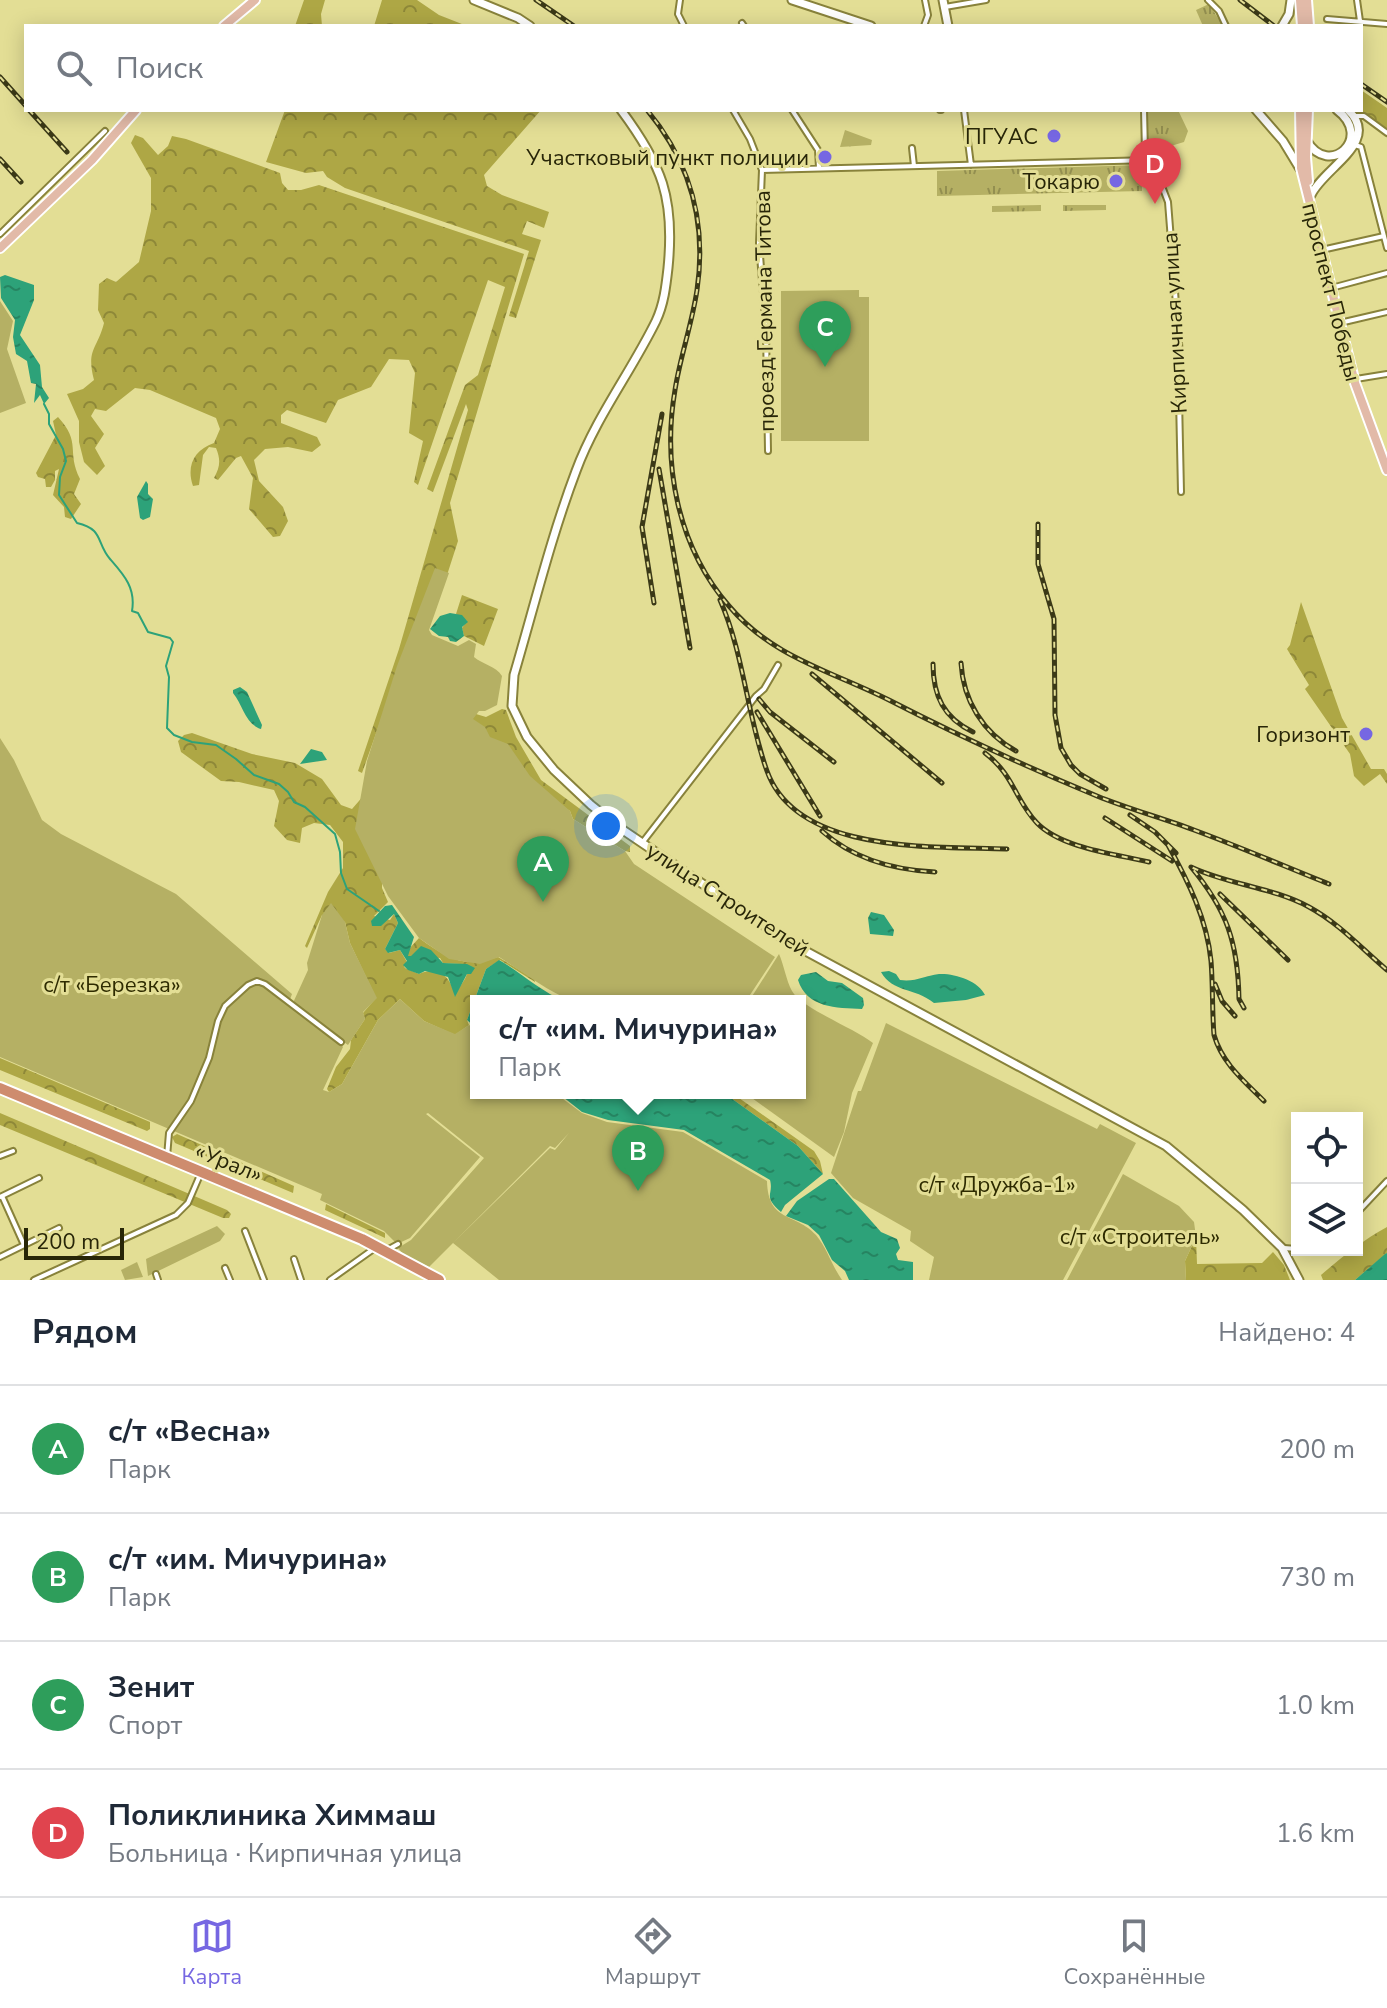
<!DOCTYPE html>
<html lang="ru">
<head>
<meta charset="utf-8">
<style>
	body { margin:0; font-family:"Nunito Sans",sans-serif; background:#f6f6f7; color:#1f2937 }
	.controls { position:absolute; right:24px; bottom:24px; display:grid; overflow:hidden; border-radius:0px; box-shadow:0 4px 20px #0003 }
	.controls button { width:72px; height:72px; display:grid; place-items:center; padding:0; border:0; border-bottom:2px solid #e0e1e3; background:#fff; color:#1f2937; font:40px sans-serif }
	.scale { position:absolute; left:24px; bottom:20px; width:100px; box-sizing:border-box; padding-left:8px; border:4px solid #282608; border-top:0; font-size:22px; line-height:28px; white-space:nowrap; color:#282608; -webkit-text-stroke:6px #e3de95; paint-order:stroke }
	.you { position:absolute; left:606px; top:826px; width:28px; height:28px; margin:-20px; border:6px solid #fff; border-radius:50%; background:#1a73e8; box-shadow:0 0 0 12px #1a73e833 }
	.badge { display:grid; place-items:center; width:52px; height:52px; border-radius:50%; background:#7667e2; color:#fff; font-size:26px; font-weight:700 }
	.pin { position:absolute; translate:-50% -66px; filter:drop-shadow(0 2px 4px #0008) }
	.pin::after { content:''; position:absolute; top:42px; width:28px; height:24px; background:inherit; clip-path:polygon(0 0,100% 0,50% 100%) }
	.popup { position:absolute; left:470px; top:995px; width:336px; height:104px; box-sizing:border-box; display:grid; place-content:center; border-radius:0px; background:#fff; filter:drop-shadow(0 2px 6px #0005); font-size:26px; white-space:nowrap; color:#747a83 }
	.popup b { font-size:30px; color:#1f2937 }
	.popup::after { content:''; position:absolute; left:50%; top:100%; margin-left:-16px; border:16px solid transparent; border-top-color:#fff }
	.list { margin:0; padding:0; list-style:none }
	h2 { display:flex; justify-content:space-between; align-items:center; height:104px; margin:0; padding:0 32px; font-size:34px }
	h2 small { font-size:26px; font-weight:400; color:#747a83 }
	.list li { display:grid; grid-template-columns:52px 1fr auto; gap:24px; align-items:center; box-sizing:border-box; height:128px; padding:0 32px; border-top:2px solid #e0e1e3 }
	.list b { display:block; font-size:30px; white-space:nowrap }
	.list p { margin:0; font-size:26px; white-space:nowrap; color:#747a83 }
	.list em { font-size:26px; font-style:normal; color:#747a83 }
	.icon { flex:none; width:44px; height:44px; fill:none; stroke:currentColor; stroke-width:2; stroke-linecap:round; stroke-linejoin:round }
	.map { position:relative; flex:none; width:1387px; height:1280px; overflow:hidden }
	.search { position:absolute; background:#fff; box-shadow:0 4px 20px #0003; left:24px; right:24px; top:24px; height:88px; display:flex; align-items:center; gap:20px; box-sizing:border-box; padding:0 28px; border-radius:0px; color:#747a83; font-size:30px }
	.sheet { height:616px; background:#fff }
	nav { display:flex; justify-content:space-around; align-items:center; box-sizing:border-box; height:112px; border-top:2px solid #e0e1e3; background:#fff; font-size:22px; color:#747a83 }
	nav a { display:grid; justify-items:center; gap:4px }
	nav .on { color:#7667e2 }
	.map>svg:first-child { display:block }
</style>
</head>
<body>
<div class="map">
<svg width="1387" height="1280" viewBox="0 0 1387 1280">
	<defs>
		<pattern id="grass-tufts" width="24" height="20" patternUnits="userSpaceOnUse" patternTransform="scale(2)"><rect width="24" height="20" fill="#b5b064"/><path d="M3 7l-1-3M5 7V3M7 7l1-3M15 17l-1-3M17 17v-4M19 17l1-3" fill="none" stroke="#938f50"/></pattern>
		<pattern id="forest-crowns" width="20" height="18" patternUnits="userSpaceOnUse" patternTransform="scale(2)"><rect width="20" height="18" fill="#aea745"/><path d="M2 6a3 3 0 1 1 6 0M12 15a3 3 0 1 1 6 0" fill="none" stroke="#8e8838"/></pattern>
		<pattern id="water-ripples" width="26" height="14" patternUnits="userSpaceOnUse" patternTransform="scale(2)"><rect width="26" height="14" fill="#2da279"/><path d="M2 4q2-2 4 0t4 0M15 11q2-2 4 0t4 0" fill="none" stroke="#268461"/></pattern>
	</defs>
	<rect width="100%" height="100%" fill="#e3de95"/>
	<path fill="url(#grass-tufts)" d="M1209,4L1223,26H1203L1196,10Z
		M1147,110H1178L1188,131L1184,142L1151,152L1148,149Z
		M845,130L872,140L871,145L840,147Z
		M1141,165L1142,191L937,196V171Z
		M1041,205V211L992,212V206Z
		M1063,205H1106V210L1063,211Z"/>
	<path fill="url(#forest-crowns)" d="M304,0H325L321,14L322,26H295Z
		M382,0H417L439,15L467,26H374Z
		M1361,90L1387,108V133L1354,110H1361Z
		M285,110H541L484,175L487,186L502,195L549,212L544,228L527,221L522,234L541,240L516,318L509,316L529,251L345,188L327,177L323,171L306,173L266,162Z
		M135,135L143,138L158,155L168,146L172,136L186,139L280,173L282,183L288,190H301L319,185L524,254L450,503L458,541L448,572L426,633L406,649L362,773L358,771L399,649L468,410L466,404L433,492L427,489L465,385L478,375L505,287L488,280L418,485L414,482L423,441L409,433L415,373L409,360L389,359L371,387L338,400L326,423L287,410L281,415V423L317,437L321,445L312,452L288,447L265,449L254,460L259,481L283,507L288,521L280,536L273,537L249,509L253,478L241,456L236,458L218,480L214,478C220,467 221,460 216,448L209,447L203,455L199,485L193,486C186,466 194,450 214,443L220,429L216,418L150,390L135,388L106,411L95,409L91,416L104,434L95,448L105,466L97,475L84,462L79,442V421L67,394L83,389L94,380C86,349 97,350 104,323L98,310L99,284L107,278L116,282L139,262L151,211V178L131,143Z
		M58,417C82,443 66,451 80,479L74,494L81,504L71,519L65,517L64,507L53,495L59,469L55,471V480L51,487H46L45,479L38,477L36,473L56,435L53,421Z
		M462,595L498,609L484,646L464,636L462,628L467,621L456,614Z
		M1301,602L1342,718L1371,769H1384L1387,774V784L1380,774L1364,786L1354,776L1350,754L1305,689L1309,685L1287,649L1290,645Z
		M502,709L506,710L516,737L541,780L630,846V852L625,851L573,819L570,811L479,751L472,719L476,714L486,717Z
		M192,733L252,754L295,763L322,779L341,805L352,809L365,794L382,869V888L388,902L374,916L390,920L394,914L398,923L385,949L389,953L400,950L407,962L404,966L405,968L419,974C440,965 451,978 455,996C458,987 464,983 467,974L460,964L443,963L440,958L407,956L408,950L419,938C447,958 463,969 498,957L534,979L535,982L500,960L486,969L467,1020L469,1025L455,1035L424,1021L400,999L378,1020L342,1084L329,1092L327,1089L336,1067L350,1049L351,1040L365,1019L363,1013L376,998L350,943L345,922L322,915L307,948L305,946L328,892L343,868V842L330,825L314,823L302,828L300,843L287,840L274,826L279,801L274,790L239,782L221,781L181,752L178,741L184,735Z
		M0,1058L150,1122V1129L147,1131L0,1070Z
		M724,1093H732L814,1151L820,1161L823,1174L798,1146Z
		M0,1113L227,1210L231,1214L229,1218H223L0,1125Z
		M177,1134L294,1186L293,1193L175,1143L172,1137Z
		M326,1204L385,1233V1238L325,1210Z
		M1387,1227V1253L1355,1280H1323L1321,1275C1342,1257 1363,1240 1387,1227Z
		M1196,1237L1197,1264L1262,1263L1273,1252L1284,1265L1290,1280H1186L1185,1261Z"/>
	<path fill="#b5b064" d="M859,290V297H869V441H781V291Z
		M0,301L13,321L7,349L26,403L0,413Z
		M435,568L449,573L429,630L432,635L458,646L469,640L476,644L474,657C482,664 496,666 502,676L497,705L485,711H479L473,719L485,727L490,737L508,744L530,776L570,811L573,819L625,851L634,864L775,957L746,1001H572C545,990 523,972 499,957L480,964L449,959L419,938L388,896L355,829L367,761L397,666Z
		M0,738L14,760L42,820L61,834L176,894L292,994L288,1005L340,1043L343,1047L323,1090L329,1092L342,1084L378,1020L400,999L424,1021L455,1034L469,1025L476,1029V1093H555L582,1113L607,1122L683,1132L767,1181C768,1223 795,1212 816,1235C827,1248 832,1266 842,1280H499L453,1243L550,1148L555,1150L569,1133L555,1148L550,1146L429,1267L403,1254L398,1248L411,1240L484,1158L428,1113L426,1114L480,1157L410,1238L397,1244L384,1231L320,1200L322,1194L0,1057Z
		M331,903L345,922L350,943L377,998L363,1012L365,1019L348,1045L292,1005L308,970L307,963L322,915Z
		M779,954C784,965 786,980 792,991C801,1008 854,1028 873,1043L852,1093L844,1132L834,1157L745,1093H800V1001H749Z
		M886,1023L1097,1129L1100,1124L1136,1143L1063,1280H929L934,1257L910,1241L911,1231L853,1198L831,1173L858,1091H861Z
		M1123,1174L1179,1206L1194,1222L1196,1237L1185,1261L1186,1280H1067Z
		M217,1226L225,1234L220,1241L148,1276L146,1259Z
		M137,1262L143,1277L125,1280L121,1270Z"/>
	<path fill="url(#water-ripples)" d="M5,275L34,285V300L20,335L40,365L42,387L49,398L44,404L40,395L34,403L36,384L31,383L27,361L16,354L13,337L15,320L1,298L0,277Z
		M146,481L148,484V494L153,499L150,517L143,520L140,518L137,497Z
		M450,613L462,615L468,622L462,627L464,636L456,642L450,641L448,637L439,636L430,629L440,616Z
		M240,687L247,692L262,725L261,729C245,724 243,705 233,693V690Z
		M311,749L322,752L327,760L300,764Z
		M392,905L414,937L408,956H411L421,946L431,950L443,963L467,964L475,968L471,974H467L455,997L448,977L425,971L419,974L408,970L403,965L407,961L400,950L388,953L385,949L398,923L394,914L381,926H372L371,921L385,906Z
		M871,912L884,915L894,930L893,936L870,934L868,918Z
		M499,960C522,973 541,992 565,1001H476V1028L467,1020L486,969Z
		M889,971L896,974L900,980C916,982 924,976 939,974C954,973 979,981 985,995L966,1000L934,1003C914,987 893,993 881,972Z
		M816,972L828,981L842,983L863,998L864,1005L862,1009C836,1008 807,1008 798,980L801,975Z
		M558,1093H724L798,1146L823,1174L785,1205L781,1212C762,1196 774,1195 770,1180L684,1130L608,1120L582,1112Z
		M829,1179H834L881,1232L897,1239L900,1248L896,1254L898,1260L913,1262V1280H849L845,1271L832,1260L819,1235L808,1225L786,1216L797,1201Z
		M1387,1253V1280H1355L1385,1254Z"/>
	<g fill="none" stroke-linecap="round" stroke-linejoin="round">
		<path stroke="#2da279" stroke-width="2" d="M44,404L49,414V424L63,449L66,461L60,477L59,495L77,523C104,529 96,543 110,559C124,575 136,588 132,611L138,613L148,632L170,638L173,642L166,666L169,677L167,728L174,735L192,742L216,745L236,759L254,775L279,784L288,792L294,802L305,807L335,834L340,852L341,873L347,889L379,911"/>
		<defs>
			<path id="street" d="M680,0L678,14L684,26
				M1208,0L1219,11L1226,26
				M1357,0L1360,21
				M945,7L986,0
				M1327,19L1387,24
				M742,23L744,26
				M924,26L928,15L925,0
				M733,110L750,139L762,170L759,243L766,330L768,451
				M792,110L818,150L819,168
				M940,110H941
				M964,110L971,165
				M1144,110L1145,152L1152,160L1168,202L1182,381L1179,398L1181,492
				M1354,116H1364L1387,133
				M1355,145L1361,147L1387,248
				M912,148L914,166
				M762,170L1152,160
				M0,234L105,131
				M1326,249L1384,236
				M1335,287L1387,273
				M1344,322L1387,312
				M1356,379L1387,374
				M642,843L756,696L764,689L778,665
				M0,1156L13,1151
				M167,1157L169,1133L191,1101L209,1058L218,1021L225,1006L248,985L257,981L265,984L341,1042
				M2,1196L39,1178
				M0,1197L2,1196L24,1245
				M1357,1213L1387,1181
				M245,1231L264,1280
				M1284,1248L1297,1249
				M387,1250L398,1244
				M0,1257L59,1228
				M294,1259L301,1280
				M225,1268L230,1280
				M156,1274L158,1280
				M34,1280L176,1215L188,1203L200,1175
				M330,1280L375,1248"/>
			<path id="secondary" d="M474,0L518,18L530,26
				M792,0L871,26
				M943,0L948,26
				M1282,26L1289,14L1291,0
				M621,110C662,165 675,198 668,268C666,286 664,304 656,321C631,372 596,417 576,471C551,537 534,607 514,675L512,706L527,737L554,770L591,805L620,828L787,941L1166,1146L1243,1210L1282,1248L1299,1280
				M1256,110L1283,141L1300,169
				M1307,141C1329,178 1374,138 1337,110
				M1311,195C1323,168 1382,142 1348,110"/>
			<path id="primary" d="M1300,0L1302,26
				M1307,0L1309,26
				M224,26L255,0
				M1300,110L1301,168L1355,383L1387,470
				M1308,110L1306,157L1308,181
				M0,248L92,160L136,110"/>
			<path id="highway" d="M0,1088L362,1239L439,1280"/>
		</defs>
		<use href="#street" stroke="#88823b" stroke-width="8"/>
		<use href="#secondary" stroke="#88823b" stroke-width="11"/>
		<use href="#primary" stroke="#fff" stroke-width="12"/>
		<use href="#highway" stroke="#fff" stroke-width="14"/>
		<use href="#street" stroke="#fff" stroke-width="4"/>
		<use href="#secondary" stroke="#fff" stroke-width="7"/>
		<use href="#primary" stroke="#e2baa8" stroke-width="8"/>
		<use href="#highway" stroke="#ce8c6e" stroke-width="10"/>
		<defs>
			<path id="rail" d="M536,0L574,26
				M1240,0L1274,26
				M0,77L26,106
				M1361,84L1387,102
				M29,110L67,152
				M647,110C691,163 707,222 697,290C692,324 680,357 675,390C662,466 678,547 729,606C772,657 831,671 889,700C957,735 1027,767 1097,796C1129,809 1162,818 1194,830C1240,847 1284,866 1329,884
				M0,159L21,182
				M659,469L690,648
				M1038,524V564L1054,619L1055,715L1061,748L1071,765L1080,774L1106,789
				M720,600C744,654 747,716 767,771C797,855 935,846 1007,849
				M654,603L642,527L662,414
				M961,663C963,700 983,733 1016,751
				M933,664C933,696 944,718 973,732
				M812,674L942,783
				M759,699L770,712L834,762
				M757,712L820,816
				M985,753C1014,775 1015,800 1037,823C1061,848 1115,854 1149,862
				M1130,815L1155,832L1176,853
				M1105,818L1172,861
				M822,831C853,859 895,870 935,872
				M1168,845C1188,881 1207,919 1211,961C1213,985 1212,1011 1214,1035C1222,1063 1244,1081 1264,1101
				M1220,894L1288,960
				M1215,984L1222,1001L1235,1016
				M1244,1008L1239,999C1238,943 1227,910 1191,867C1229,885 1272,887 1309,907C1340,924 1361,948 1387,970"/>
		</defs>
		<use href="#rail" stroke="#3b3917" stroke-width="5"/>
		<use href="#rail" stroke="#e3de95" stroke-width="2" stroke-dasharray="6" stroke-linecap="butt"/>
	</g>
	<g fill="#7667e2" stroke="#e3de95" stroke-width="3">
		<circle cx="1054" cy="136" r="8"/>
		<circle cx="825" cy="157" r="8"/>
		<circle cx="1116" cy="181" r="8"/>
		<circle cx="1366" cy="734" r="8"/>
	</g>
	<g text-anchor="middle" stroke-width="6" stroke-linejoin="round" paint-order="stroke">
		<g font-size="22" fill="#282608" stroke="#e3de95" text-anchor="end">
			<text x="1038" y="144">ПГУАС</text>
			<text x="809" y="165">Участковый пункт полиции</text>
			<text x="1100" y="189">Токарю</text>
			<text x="1350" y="742">Горизонт</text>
		</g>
		<g font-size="22" fill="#282608" stroke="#e3de95">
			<text transform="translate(1332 292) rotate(76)" y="8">проспект Победы</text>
			<text transform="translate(764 311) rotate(-91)" y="8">проезд Германа Титова</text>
			<text transform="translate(1174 323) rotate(-93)" y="8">Кирпичная улица</text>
			<text transform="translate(728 899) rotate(33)" y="8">улица Строителей</text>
			<text transform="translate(229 1162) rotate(22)" y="8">«Урал»</text>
		</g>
		<g font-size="22" fill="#2e2b00" stroke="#e3de95">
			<text x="112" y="992">с/т «Березка»</text>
			<text x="997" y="1192">с/т «Дружба-1»</text>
			<text x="1140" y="1244">с/т «Строитель»</text>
		</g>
	</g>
</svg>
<div class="controls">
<button><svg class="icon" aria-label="locate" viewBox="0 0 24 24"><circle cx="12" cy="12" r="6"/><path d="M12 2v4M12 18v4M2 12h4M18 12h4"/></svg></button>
<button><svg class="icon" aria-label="layers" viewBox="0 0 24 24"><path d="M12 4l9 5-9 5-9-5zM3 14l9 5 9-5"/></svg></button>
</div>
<div class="scale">200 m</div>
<div class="you"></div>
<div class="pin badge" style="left:543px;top:902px;background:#2e9e5b">A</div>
<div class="pin badge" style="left:638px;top:1191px;background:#2e9e5b">B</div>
<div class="popup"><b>с/т «им. Мичурина»</b>Парк</div>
<div class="pin badge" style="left:825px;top:367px;background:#2e9e5b">C</div>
<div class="pin badge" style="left:1155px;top:204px;background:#e0444e">D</div>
<div class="search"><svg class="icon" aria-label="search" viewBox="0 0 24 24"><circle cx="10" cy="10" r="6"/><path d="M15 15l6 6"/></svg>Поиск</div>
</div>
<section class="sheet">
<h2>Рядом<small>Найдено: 4</small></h2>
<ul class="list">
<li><span class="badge" style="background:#2e9e5b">A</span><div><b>с/т «Весна»</b><p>Парк</p></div><em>200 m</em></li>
<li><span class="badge" style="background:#2e9e5b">B</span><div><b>с/т «им. Мичурина»</b><p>Парк</p></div><em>730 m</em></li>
<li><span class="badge" style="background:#2e9e5b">C</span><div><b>Зенит</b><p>Спорт</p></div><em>1.0 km</em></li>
<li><span class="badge" style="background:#e0444e">D</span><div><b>Поликлиника Химмаш</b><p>Больница · Кирпичная улица</p></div><em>1.6 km</em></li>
</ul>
</section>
<nav>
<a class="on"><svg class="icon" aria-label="map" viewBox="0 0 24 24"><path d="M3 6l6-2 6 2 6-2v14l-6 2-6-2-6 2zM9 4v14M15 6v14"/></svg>Карта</a>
<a><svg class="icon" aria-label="directions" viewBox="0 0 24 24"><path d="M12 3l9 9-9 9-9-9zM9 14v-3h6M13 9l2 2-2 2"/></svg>Маршрут</a>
<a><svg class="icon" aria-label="saved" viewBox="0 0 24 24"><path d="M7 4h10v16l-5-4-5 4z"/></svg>Сохранённые</a>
</nav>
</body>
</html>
